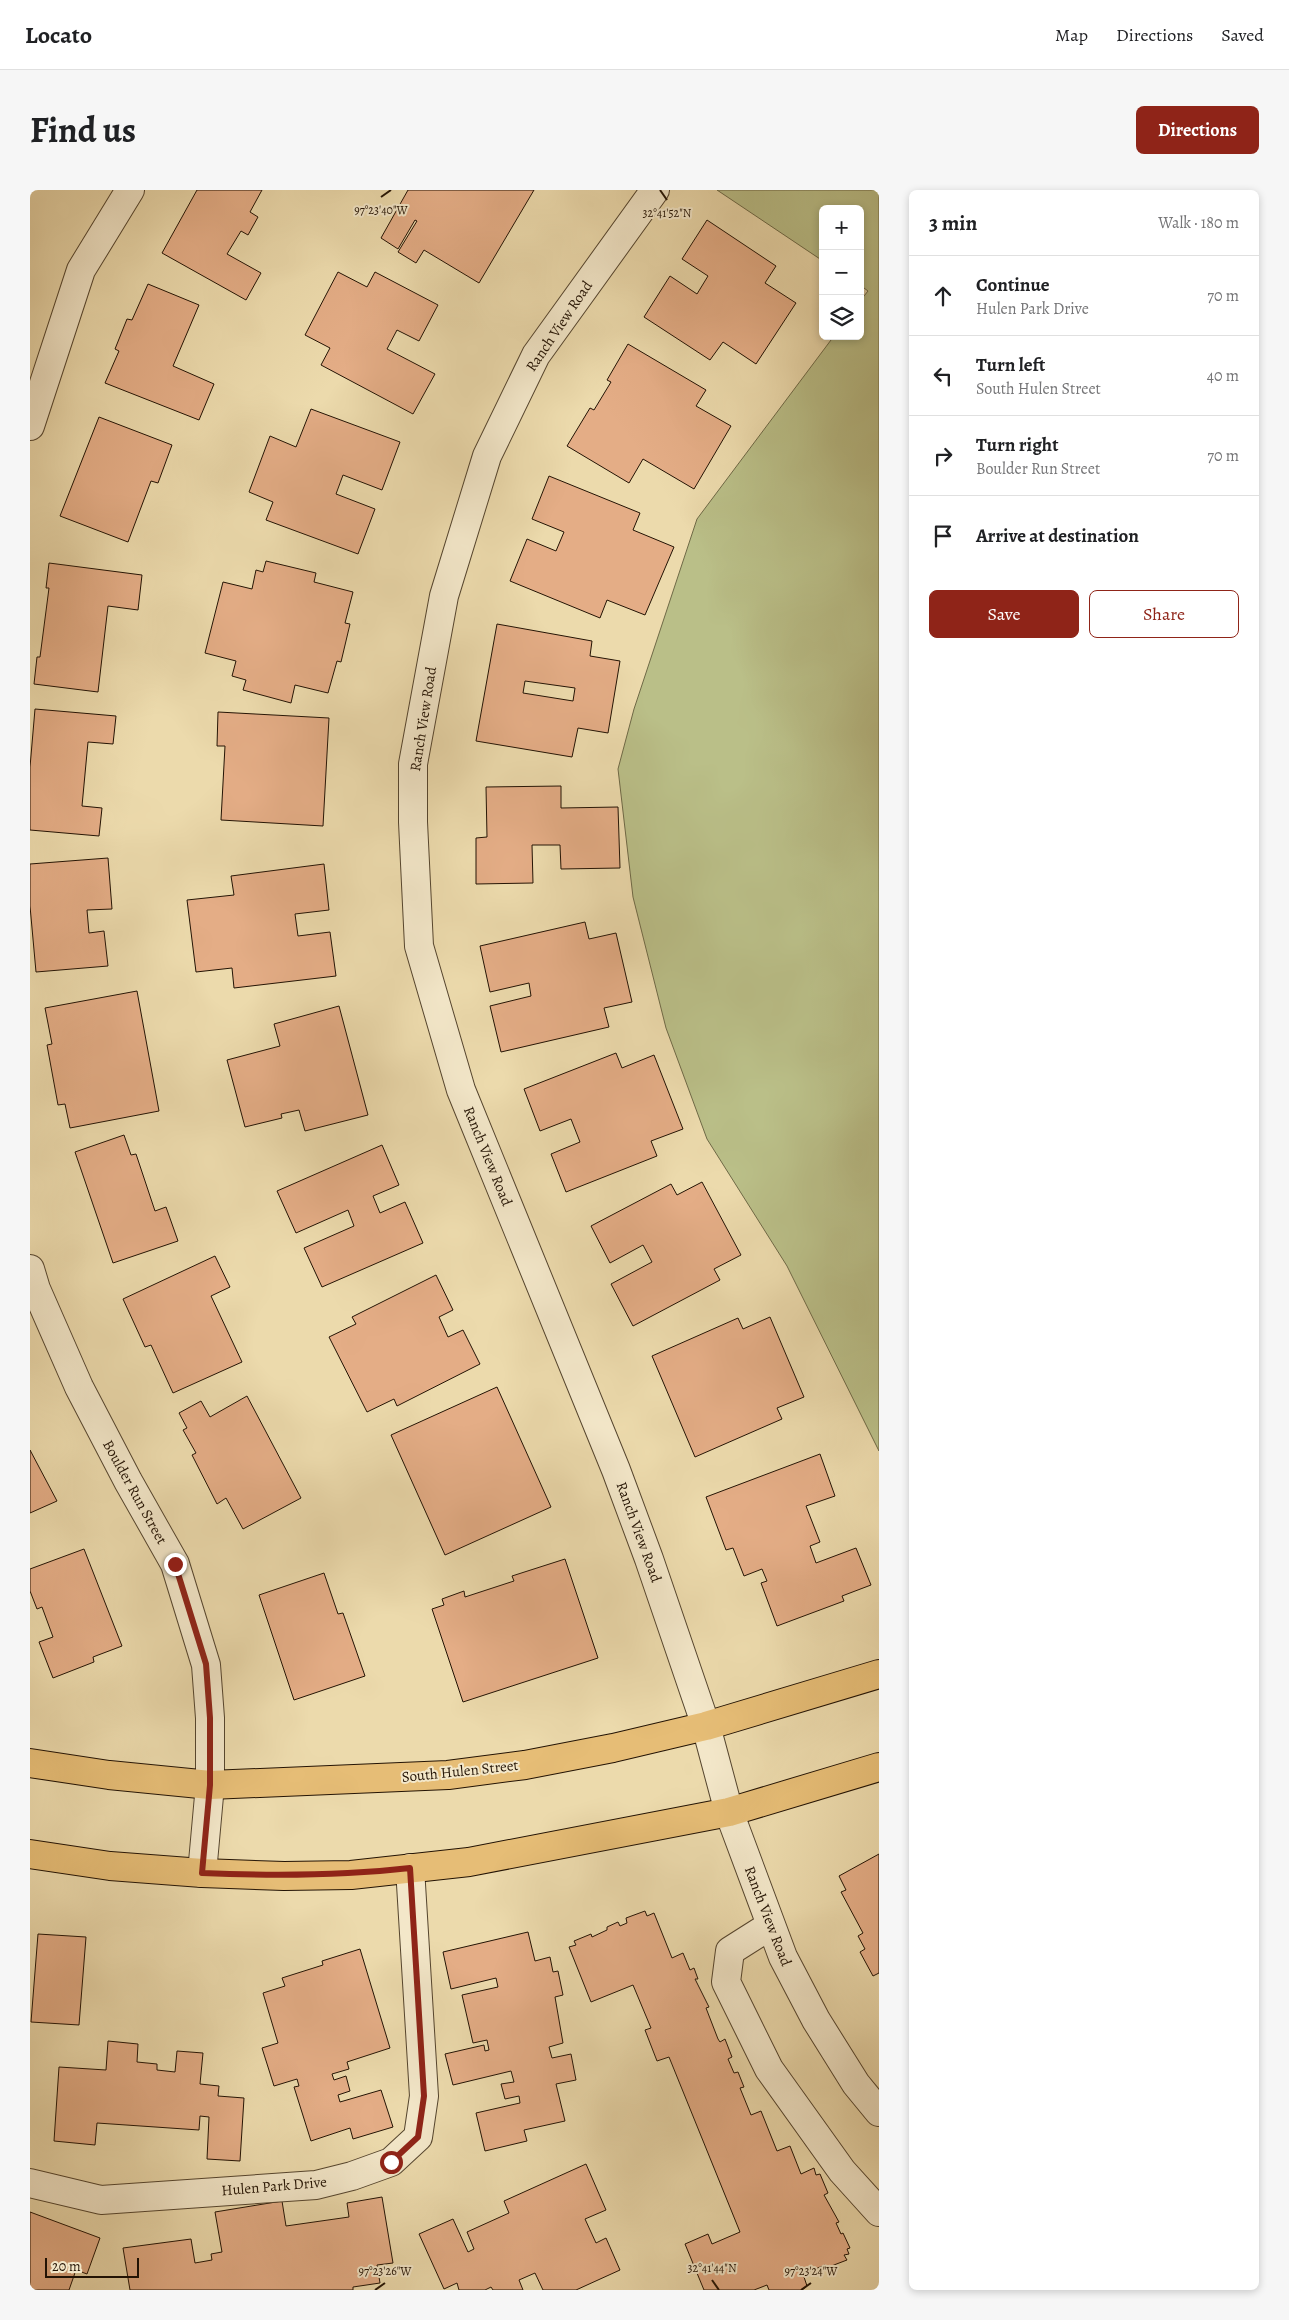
<!DOCTYPE html>
<html lang="en">
<head>
<meta charset="utf-8">
<style>
	body { margin:0; font-family:Alegreya,serif; background:#f6f6f6; color:#202124 }
	.controls { position:absolute; right:15px; top:15px; display:grid; overflow:hidden; border-radius:8px; box-shadow:0 2px 8px #0003 }
	.controls button { width:45px; height:45px; display:grid; place-items:center; padding:0; border:0; border-bottom:1px solid #e0e0e0; background:#fff; color:#202124; font:25px sans-serif }
	.scale { position:absolute; left:15px; bottom:12px; width:94px; box-sizing:border-box; padding-left:5px; border:2px solid #231304; border-top:0; font-size:14px; line-height:18px; white-space:nowrap; color:#231304; -webkit-text-stroke:4px #f3e7c9; paint-order:stroke }
	.stop { position:absolute; width:15px; height:15px; margin:-11px; border:4px solid #8f2418; border-radius:50%; background:#fff }
	.stop.end { background:#8f2418; border-color:#fff; box-shadow:0 1px 5px #0008 }
	.list { margin:0; padding:0; list-style:none }
	h2 { display:flex; justify-content:space-between; align-items:center; height:65px; margin:0; padding:0 20px; font-size:21px }
	h2 small { font-size:16px; font-weight:400; color:#757577 }
	.list li { display:grid; grid-template-columns:32px 1fr auto; gap:15px; align-items:center; box-sizing:border-box; height:80px; padding:0 20px; border-top:1px solid #e0e0e0 }
	.list b { display:block; font-size:19px; white-space:nowrap }
	.list p { margin:0; font-size:16px; white-space:nowrap; color:#757577 }
	.list em { font-size:16px; font-style:normal; color:#757577 }
	.actions { display:flex; gap:10px; padding:15px 20px }
	.actions a { flex:1; padding:11px 0; border:1px solid #8f2418; border-radius:8px; text-align:center; font-size:18px; color:#8f2418 }
	.actions .main { background:#8f2418; color:#fff }
	.icon { flex:none; width:28px; height:28px; fill:none; stroke:currentColor; stroke-width:2; stroke-linecap:round; stroke-linejoin:round }
	.map { position:relative; flex:none; width:849px; height:2100px; overflow:hidden; border-radius:8px }
	header { display:flex; align-items:center; gap:30px; box-sizing:border-box; height:70px; padding:0 25px; background:#fff; border-bottom:1px solid #e0e0e0 }
	header strong { font-size:24px }
	nav { display:flex; gap:28px; margin-inline-start:auto; font-size:18px }
	.intro { display:flex; align-items:center; justify-content:space-between; box-sizing:border-box; height:120px; padding:0 30px }
	h1 { margin:0; font-size:35px }
	.button { padding:12px 22px; border-radius:8px; background:#8f2418; color:#fff; font-size:18px; font-weight:700 }
	main { display:flex; gap:30px; padding:0 30px }
	aside { flex:1; background:#fff; border-radius:8px; box-shadow:0 2px 8px #0003 }
	.map>svg:first-child { display:block }
</style>
</head>
<body>
<header>
<strong>Locato</strong>
<nav><a>Map</a><a>Directions</a><a>Saved</a></nav>
</header>
<div class="intro"><h1>Find us</h1><a class="button">Directions</a></div>
<main>
<div class="map">
<svg width="849" height="2100" viewBox="0 0 849 2100">
	<rect width="100%" height="100%" fill="#ecdaac"/>
	<filter id="stains"><feTurbulence type="fractalNoise" baseFrequency=".004" numOctaves="4"/><feColorMatrix values="0 0 0 0 .2 0 0 0 0 .09 0 0 0 0 .02 0 0 0 .5 -.17"/></filter>
	<radialGradient id="worn" r=".72"><stop offset=".6" stop-color="#630" stop-opacity="0"/><stop offset="1" stop-color="#630" stop-opacity=".3"/></radialGradient>
	<path fill="#babf88" stroke="#6e6946" d="M687,0H849V1261L757,1076L677,949L636,838L603,707L588,579L604,519L667,329L804,146H830V111L838,101L830,95V19H793V71Z"/>
	<path fill="#e4ad86" stroke="#231304" fill-rule="evenodd" d="M167,0H232L220,22L228,27L218,45L211,41L197,64L231,83L216,110L132,63Z
		M378,0H504L449,93L394,60L386,73L368,62L387,31L385,30L368,59L351,48Z
		M677,30L746,76L735,93L766,113L726,174L693,152L680,170L614,127L640,86L667,104L678,86L652,69Z
		M308,82L337,97L345,82L408,115L389,151L367,140L357,159L405,184L383,224L291,175L300,158L275,145Z
		M118,94L169,115L143,176L184,194L169,230L75,193L89,161L85,159L97,129L102,130Z
		M598,154L676,200L666,216L701,236L664,299L613,269L599,293L537,256L560,218L564,220L581,192L577,190Z
		M281,219L370,252L352,300L313,285L306,304L345,319L328,364L236,330L243,312L219,302L240,246L266,257Z
		M69,227L142,255L128,293L121,291L98,352L30,326Z
		M519,286L610,323L603,340L644,357L615,425L577,410L570,428L480,391L497,349L526,361L534,342L502,329Z
		M236,371L286,383L284,392L323,402L315,433L320,434L311,472L307,471L298,503L265,495L261,513L213,500L216,490L202,486L206,471L175,463L193,392L222,399L226,380L233,382Z
		M19,373L112,385L108,420L78,416L68,502L4,494L7,467H10L19,398H16Z
		M467,434L562,451L560,466L590,471L578,543L548,538L542,567L446,551ZM495,491L545,498L543,511L493,503Z
		M5,519L86,526L83,554L58,552L52,616L72,618L69,646L0,640V577Z
		M188,522L299,528L293,636L191,630L195,556H187Z
		M531,596V618L588,617L590,678L531,679L530,655H502L503,693L446,694V648L457,647L456,597Z
		M78,668L82,719L57,720L59,743L74,741L78,776L6,782L0,716V674Z
		M294,674L299,720L265,724L268,746L300,742L306,786L204,798L202,778L166,782L157,710L204,705L201,686Z
		M555,732L559,749L586,743L602,812L574,818L579,837L471,862L460,816L501,806L499,793L460,802L450,756Z
		M107,801L129,921L40,938L35,914L28,915L17,855L22,854L15,818Z
		M309,816L338,925L275,941L269,920L251,924L252,928L215,937L197,870L250,856L244,834Z
		M586,863L592,878L624,865L653,939L621,951L627,966L536,1002L521,964L550,952L541,929L510,941L494,899Z
		M94,945L101,965L106,964L125,1021L136,1017L148,1051L83,1073L45,962Z
		M352,955L369,995L343,1006L350,1023L375,1012L393,1053L292,1097L274,1058L324,1036L318,1020L266,1043L247,1001Z
		M672,992L711,1065L684,1079L690,1090L603,1136L581,1094L622,1072L613,1055L580,1073L561,1036L641,994L647,1005Z
		M185,1066L200,1097L181,1106L212,1172L143,1203L121,1155L115,1157L93,1109Z
		M406,1085L423,1120L409,1127L418,1147L433,1140L450,1174L367,1216L364,1209L337,1222L299,1147L326,1134L322,1127Z
		M740,1127L774,1207L747,1218L752,1229L665,1267L622,1166L708,1128L713,1139Z
		M467,1197L521,1317L415,1365L361,1245Z
		M217,1206L271,1308L213,1339L196,1308L187,1314L162,1265L166,1263L153,1240L157,1238L149,1223L171,1211L180,1227Z
		M0,1260L27,1311L0,1323Z
		M790,1264L805,1306L776,1316L790,1352L780,1356L786,1373L826,1358L841,1395L812,1406L814,1411L747,1436L731,1393L737,1391L732,1379L714,1386L703,1358L696,1360L676,1307Z
		M54,1359L92,1456L63,1467L64,1472L23,1488L9,1452L23,1447L12,1417L7,1419L0,1401V1379Z
		M535,1369L568,1468L433,1512L402,1419L414,1415L412,1409L434,1401L435,1407L484,1391L482,1386Z
		M294,1383L308,1424L313,1423L335,1486L264,1510L229,1405Z
		M849,1664V1783L843,1786L830,1762L835,1759L828,1746L833,1743L811,1702L816,1700L809,1686Z
		M615,1721L617,1726L624,1723L642,1768L653,1763L660,1780L664,1778L668,1789H665L679,1817L676,1818L688,1849L690,1852L695,1849L702,1867L698,1869L704,1883L708,1882L714,1897L710,1898L721,1925L731,1921L747,1961L760,1956L771,1984L784,1978L786,1985L790,1984L798,2003L794,2005L809,2032L806,2033L811,2044L813,2043L820,2058L817,2059L819,2064L814,2065L817,2070L796,2078L795,2075L773,2084L777,2096L772,2100H739L737,2095L724,2100H674L655,2054L678,2044L682,2054L710,2042L639,1867L627,1871L615,1840L621,1838L603,1795L561,1812L539,1757L546,1755L544,1751L561,1744L562,1747L577,1740V1737L588,1732L590,1736L597,1733L596,1728Z
		M498,1742L505,1771L520,1767L523,1782L528,1781L533,1805L525,1807L533,1853L519,1857L522,1868L541,1864L546,1890L526,1894L535,1931L494,1940L497,1951L455,1961L446,1923L490,1913L489,1906L475,1909L471,1894L484,1892L481,1881L423,1895L415,1864L454,1855L455,1861L459,1860L457,1850L443,1853L432,1805L468,1797L466,1788L421,1799L413,1762Z
		M8,1744L56,1747L49,1835L1,1832Z
		M330,1759L360,1858L317,1872L319,1879L302,1884L304,1890L316,1886L320,1901L308,1905L310,1912L351,1900L363,1937L323,1949L320,1938L281,1951L264,1897L269,1896L267,1889L244,1896L232,1858L248,1853L233,1803L255,1796L252,1788L293,1775L292,1771Z
		M78,1851L108,1854L107,1872L127,1874V1880L145,1882L147,1861L173,1863L170,1894L189,1896L188,1906L214,1908L210,1971L177,1969L179,1927L170,1926L169,1940L67,1933L65,1955L24,1951L29,1877L76,1880Z
		M556,1974L576,2020L555,2029L566,2053L576,2048L590,2080L546,2100H513L505,2083L489,2090L493,2100H463L461,2097L455,2100H429L427,2093L414,2099L389,2044L423,2029L438,2062L444,2059L437,2042L479,2023L474,2011Z
		M352,2007L363,2073L347,2075L350,2093L323,2097V2100H100L93,2058L161,2049L165,2073L182,2070L181,2064L192,2062L185,2022L252,2011L256,2036L319,2027L317,2013Z
		M0,2022L70,2048L57,2084L46,2080L39,2100H0Z"/>
	<g fill="none" stroke-linecap="round" stroke-linejoin="round">
		<defs>
			<path id="minor" d="M625,0L506,165L457,266L414,406L383,574V632L389,756L431,900L586,1280L619,1369L676,1536L699,1622L753,1767L786,1830L826,1894L849,1922
				M0,236L51,80L100,0
				M0,1079L6,1099L49,1197L98,1291L145,1374L176,1475L180,1528V1595L172,1683
				M741,1735L700,1761L696,1792L739,1879L812,1981L849,2022
				M0,1993L71,2010L286,1995L322,1986L361,1972L388,1947L394,1906L380,1678"/>
			<path id="major" d="M0,1573L79,1585L180,1595L418,1585L495,1575L583,1558L676,1536L849,1484
				M0,1664L80,1676L172,1683L254,1686L321,1685L439,1672L699,1622L849,1577"/>
		</defs>
		<use href="#minor" stroke="#55452e" stroke-width="30"/>
		<use href="#major" stroke="#231304" stroke-width="30"/>
		<use href="#minor" stroke="#f3e7c9" stroke-width="28"/>
		<use href="#major" stroke="#e6bd76" stroke-width="28"/>
	</g>
	<g fill="none" stroke-linecap="round" stroke-linejoin="round">
		<path stroke="#8f2418" stroke-width="6" d="M145,1374L176,1474L180,1528V1595L172,1683C242,1686 310,1686 380,1678L394,1906L388,1947L361,1972"/>
	</g>
	<path fill="none" stroke="#231304" stroke-width="2" d="M630,0L637,10M351,7L361,0M682,2090L689,2100M345,2100L355,2093M771,2100L781,2093"/>
	<g text-anchor="middle" stroke-width="4" stroke-linejoin="round" paint-order="stroke">
		<g font-size="15" fill="#231304" stroke="#f3e7c9">
			<text transform="translate(529 136) rotate(-56)" y="5">Ranch View Road</text>
			<text transform="translate(393 529) rotate(-81)" y="5">Ranch View Road</text>
			<text transform="translate(458 966) rotate(68)" y="5">Ranch View Road</text>
			<text transform="translate(105 1302) rotate(61)" y="5">Boulder Run Street</text>
			<text transform="translate(609 1342) rotate(70)" y="5">Ranch View Road</text>
			<text transform="translate(430 1581) rotate(-6)" y="5">South Hulen Street</text>
			<text transform="translate(738 1726) rotate(69)" y="5">Ranch View Road</text>
			<text transform="translate(244 1996) rotate(-5)" y="5">Hulen Park Drive</text>
		</g>
	</g>
	<g font-size="12" text-anchor="middle" fill="#231304" stroke="#f3e7c9" stroke-width="4" stroke-linejoin="round" paint-order="stroke">
		<text x="351" y="24">97°23'40"W</text>
		<text x="637" y="27">32°41'52"N</text>
		<text x="682" y="2082">32°41'44"N</text>
		<text x="355" y="2085">97°23'26"W</text>
		<text x="781" y="2085">97°23'24"W</text>
	</g>
	<rect width="100%" height="100%" filter="url(#stains)"/>
	<rect width="100%" height="100%" fill="url(#worn)"/>
</svg>
<div class="controls">
<button>+</button>
<button>−</button>
<button><svg class="icon" aria-label="layers" viewBox="0 0 24 24"><path d="M12 4l9 5-9 5-9-5zM3 14l9 5 9-5"/></svg></button>
</div>
<div class="scale">20 m</div>
<div class="stop" style="left:361px;top:1972px"></div>
<div class="stop end" style="left:145px;top:1374px"></div>
</div>
<aside>
<h2>3 min<small>Walk · 180 m</small></h2>
<ul class="list">
<li><svg class="icon" aria-label="ahead" viewBox="0 0 24 24"><path d="M12 20V5M6 11l6-6 6 6"/></svg><div><b>Continue</b><p>Hulen Park Drive</p></div><em>70 m</em></li>
<li><svg class="icon" aria-label="left" viewBox="0 0 24 24"><path d="M17 20v-9H6M10 6l-5 5 5 5"/></svg><div><b>Turn left</b><p>South Hulen Street</p></div><em>40 m</em></li>
<li><svg class="icon" aria-label="right" viewBox="0 0 24 24"><path d="M7 20v-9h11M14 6l5 5-5 5"/></svg><div><b>Turn right</b><p>Boulder Run Street</p></div><em>70 m</em></li>
<li><svg class="icon" aria-label="arrive" viewBox="0 0 24 24"><path d="M6 21V4h12l-3 4 3 4H6"/></svg><div><b>Arrive at destination</b></div></li>
</ul>
<div class="actions"><a class="main">Save</a><a>Share</a></div>
</aside>
</main>
</body>
</html>
